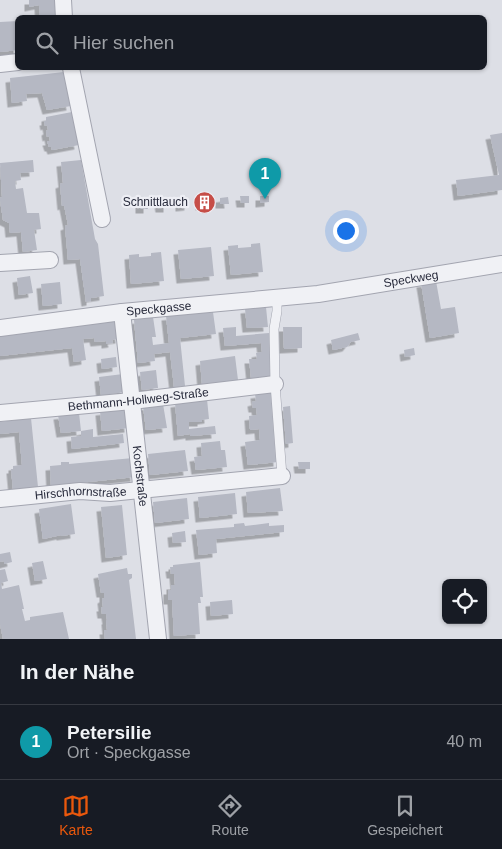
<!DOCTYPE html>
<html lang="de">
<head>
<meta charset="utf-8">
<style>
	body { margin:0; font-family:Arial,sans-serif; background:#20242c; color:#f1f3f6 }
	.controls { position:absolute; right:15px; bottom:15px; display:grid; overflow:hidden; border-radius:8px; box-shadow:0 1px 4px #0004 }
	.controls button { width:45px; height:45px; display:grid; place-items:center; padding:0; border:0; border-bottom:1px solid #363941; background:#171b24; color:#f1f3f6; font:25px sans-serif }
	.you { position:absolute; left:345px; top:230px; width:18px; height:18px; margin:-12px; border:4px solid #fff; border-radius:50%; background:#1a73e8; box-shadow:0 0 0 8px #1a73e833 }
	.badge { display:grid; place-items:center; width:32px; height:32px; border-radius:50%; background:#ea580c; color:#fff; font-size:16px; font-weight:700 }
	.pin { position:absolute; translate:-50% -41px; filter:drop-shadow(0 1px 2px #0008) }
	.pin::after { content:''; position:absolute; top:26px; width:18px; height:15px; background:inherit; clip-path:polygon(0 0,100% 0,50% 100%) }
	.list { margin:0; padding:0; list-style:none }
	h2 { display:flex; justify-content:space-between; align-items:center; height:65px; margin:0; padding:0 20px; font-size:21px }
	h2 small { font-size:16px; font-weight:400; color:#9ea1a6 }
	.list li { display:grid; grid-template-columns:32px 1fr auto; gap:15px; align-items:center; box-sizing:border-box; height:75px; padding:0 20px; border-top:1px solid #363941 }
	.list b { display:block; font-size:19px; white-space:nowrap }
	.list p { margin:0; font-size:16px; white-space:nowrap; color:#9ea1a6 }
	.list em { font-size:16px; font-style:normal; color:#9ea1a6 }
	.icon { flex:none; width:28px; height:28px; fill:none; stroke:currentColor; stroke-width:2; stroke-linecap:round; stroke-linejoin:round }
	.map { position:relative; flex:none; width:502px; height:639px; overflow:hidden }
	.search { position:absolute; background:#171b24; box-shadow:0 1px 4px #0004; left:15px; right:15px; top:15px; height:55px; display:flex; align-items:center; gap:12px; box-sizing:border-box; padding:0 18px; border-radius:8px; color:#9ea1a6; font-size:19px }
	.sheet { height:140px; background:#171b24 }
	nav { display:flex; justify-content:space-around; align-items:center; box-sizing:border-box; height:70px; border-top:1px solid #363941; background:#171b24; font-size:14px; color:#9ea1a6 }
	nav a { display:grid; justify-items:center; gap:2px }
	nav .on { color:#ea580c }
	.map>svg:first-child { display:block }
</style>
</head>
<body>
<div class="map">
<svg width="502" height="639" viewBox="0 0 502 639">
	<defs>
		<filter id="shadow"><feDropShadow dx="-4.5" dy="4.5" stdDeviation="0" flood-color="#0004"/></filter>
	</defs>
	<rect width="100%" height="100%" fill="#dddfe6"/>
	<path fill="#b5b8c3" filter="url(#shadow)" d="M29,0H56L57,18H40L39,5L29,7Z
		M18,21V50L0,52V22Z
		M64,72L71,106L47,110L42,93L26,94L27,101L12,103L10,78Z
		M72,112L79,145L52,150L51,147H49L47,141H50L49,136L47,137L46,131L48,130L47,125L45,126L44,121H46V117Z
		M502,133V190L458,196L456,180L499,175L490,135Z
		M33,160L34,172L20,173L21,180L15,181L16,189L23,188L27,213H39L41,229L34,230L37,250L23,252L21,232L10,233L9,223L3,220L0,200V198L2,197L0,163Z
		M81,160L95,239L98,244L104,296L91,298V301L86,302L80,259L68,260L65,226L68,225L64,205L62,206L60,184L63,183L61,162Z
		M240,196H249V203H241Z
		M260,196H269V202L260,203Z
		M228,197L229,204H220V198Z
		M200,199H209V205L200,206Z
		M180,200H188L189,206L180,207Z
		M168,201V208H160L159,202Z
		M148,202V209H140V203Z
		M260,243L263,272L231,275L228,246L238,245V248L251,247V244Z
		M211,247L214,276L181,279L178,250Z
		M161,252L164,281L131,284L129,255L139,254V257L151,256V253Z
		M30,276L33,293L19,295L17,278Z
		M436,281L441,309L455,307L459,333L430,338L421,283Z
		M60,282L62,304L43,306L41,284Z
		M266,307L268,327L247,328L245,309Z
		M213,312L216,334L180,338L185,386L174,387L170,352L154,354L155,361L138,363L134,320L153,317L156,337H152L153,345L169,343L166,316Z
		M118,321L120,339L112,340L113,343L106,344V341L95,342L94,338L83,339L86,360L74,362L72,348L0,356V334Z
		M236,327V336L269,333L272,376L251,378L249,359H257L256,353L262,352L261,343L225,346L223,328Z
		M283,327H302V348L284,349Z
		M358,333L360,340L351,342L347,347L333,350L331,340Z
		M414,348L415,355L405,357L404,350Z
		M235,356L238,380L202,384L200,361Z
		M116,357L117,367L102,369L101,359Z
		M156,370L158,388L142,390L140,372Z
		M123,374L125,392L101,395L99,377Z
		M273,392L278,462L248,465L245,442L260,440L259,429L250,430L249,416L257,415L256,408H253L252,402L256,401L255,394Z
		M207,399L209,419L202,420V422H189V429L215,426L216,434L190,436V434L178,436L175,403Z
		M163,404L167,428L146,430L143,406Z
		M290,406L293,443L286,444L283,407Z
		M127,408L129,428L102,431L100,411Z
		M79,413L81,431L93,429V437L123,434L124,443L72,449L71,437L81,436V431L61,433L58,415Z
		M31,418L38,487L13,490L11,469H13V466L22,465L19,432L0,434V422Z
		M220,441L221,450H225L227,467L196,470L194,457L202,456L201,443Z
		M185,450L188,471L150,475L148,454Z
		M133,458L135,477L51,486L50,466L61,465V462H69V464Z
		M298,462H310V469H299Z
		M280,488L283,511L248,513L246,492Z
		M235,493L237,514L200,518L198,497Z
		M187,498L189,519L155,523L153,502Z
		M71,504L75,534L61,536V535L43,539L39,509Z
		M122,505L127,555L106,558L101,507Z
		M244,523L245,526L269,523V526L284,525V532L216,539L217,553L199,555L196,530L234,527V524Z
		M185,531L186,542L173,543L172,533Z
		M10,552L12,562L4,564V561L0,562V554Z
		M43,561L47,579L35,581L32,563Z
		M200,562L203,597H200L201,603H198L200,634L174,636L172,600H168V590H171V585H175L174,574H171L170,567H173V565Z
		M127,568L128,574H132V578L129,580L136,639H105L104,630H107L106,620H107L106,614H102L101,607H103L102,599L104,598V593H101L98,574Z
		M5,569L8,581L1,583L2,589L19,585L24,609H22L25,621L30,620V617L63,612L69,639H3L0,624V570Z
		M232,600L233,614L211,616L210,602Z"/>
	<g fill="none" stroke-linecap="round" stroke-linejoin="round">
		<defs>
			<path id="lane" d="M277,298V311L274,329L275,384L282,476"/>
			<g id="street">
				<path d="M63,0L64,18"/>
				<path d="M0,64L18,62"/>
				<path d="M71,68L102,219"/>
				<path d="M0,263L50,260"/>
				<path id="s1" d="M122,312L158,639"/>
				<path id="s2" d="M0,328L122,312L318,294L502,264"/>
				<path id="s3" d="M0,413L132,401L275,384"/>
				<path id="s4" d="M0,499L80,491L110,493L282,476"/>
			</g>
		</defs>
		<use href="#lane" stroke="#a3a5b0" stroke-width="10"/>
		<use href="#street" stroke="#a3a5b0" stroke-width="18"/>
		<use href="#lane" stroke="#f0f1f5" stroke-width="9"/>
		<use href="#street" stroke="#f0f1f5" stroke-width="16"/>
	</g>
	<defs>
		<symbol id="building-disc" viewBox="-11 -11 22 22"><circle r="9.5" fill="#c64d47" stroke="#edeef4"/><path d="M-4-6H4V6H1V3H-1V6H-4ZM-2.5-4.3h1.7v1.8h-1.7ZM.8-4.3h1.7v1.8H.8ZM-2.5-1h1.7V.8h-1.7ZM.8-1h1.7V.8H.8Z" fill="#fff"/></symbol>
	</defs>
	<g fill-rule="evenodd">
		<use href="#building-disc" x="192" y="190" width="25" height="25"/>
	</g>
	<g text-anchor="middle" stroke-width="4.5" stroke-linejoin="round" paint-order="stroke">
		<g font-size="12" fill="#282b3c" stroke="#edeef4" text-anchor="end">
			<text x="188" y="206">Schnittlauch</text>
		</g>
		<g font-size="12" fill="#282b3c" stroke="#edeef4">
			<text dy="4" stroke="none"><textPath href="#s2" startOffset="414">Speckweg</textPath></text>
			<text dy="4" stroke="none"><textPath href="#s2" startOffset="160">Speckgasse</textPath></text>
			<text dy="4" stroke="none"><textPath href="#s3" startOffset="139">Bethmann-Hollweg-Straße</textPath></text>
			<text dy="4" stroke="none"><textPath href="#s1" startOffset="165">Kochstraße</textPath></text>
			<text dy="4" stroke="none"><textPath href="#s4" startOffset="81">Hirschhornstraße</textPath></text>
		</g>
	</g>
</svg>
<div class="controls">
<button><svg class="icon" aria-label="locate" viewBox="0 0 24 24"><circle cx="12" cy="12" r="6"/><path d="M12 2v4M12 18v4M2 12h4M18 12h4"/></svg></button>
</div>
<div class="you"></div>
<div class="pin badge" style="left:265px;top:199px;background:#0f9aa8">1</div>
<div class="search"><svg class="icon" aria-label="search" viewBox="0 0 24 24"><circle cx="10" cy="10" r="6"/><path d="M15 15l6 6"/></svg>Hier suchen</div>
</div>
<section class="sheet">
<h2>In der Nähe<small></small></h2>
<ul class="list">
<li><span class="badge" style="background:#0f9aa8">1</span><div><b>Petersilie</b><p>Ort · Speckgasse</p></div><em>40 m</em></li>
</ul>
</section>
<nav>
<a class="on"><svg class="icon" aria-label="map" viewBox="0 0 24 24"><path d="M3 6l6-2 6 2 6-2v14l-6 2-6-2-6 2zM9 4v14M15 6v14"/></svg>Karte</a>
<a><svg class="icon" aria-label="directions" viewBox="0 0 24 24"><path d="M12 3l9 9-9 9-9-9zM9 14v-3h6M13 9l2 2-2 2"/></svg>Route</a>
<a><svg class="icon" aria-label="saved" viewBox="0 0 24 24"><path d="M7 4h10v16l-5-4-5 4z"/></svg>Gespeichert</a>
</nav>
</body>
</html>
